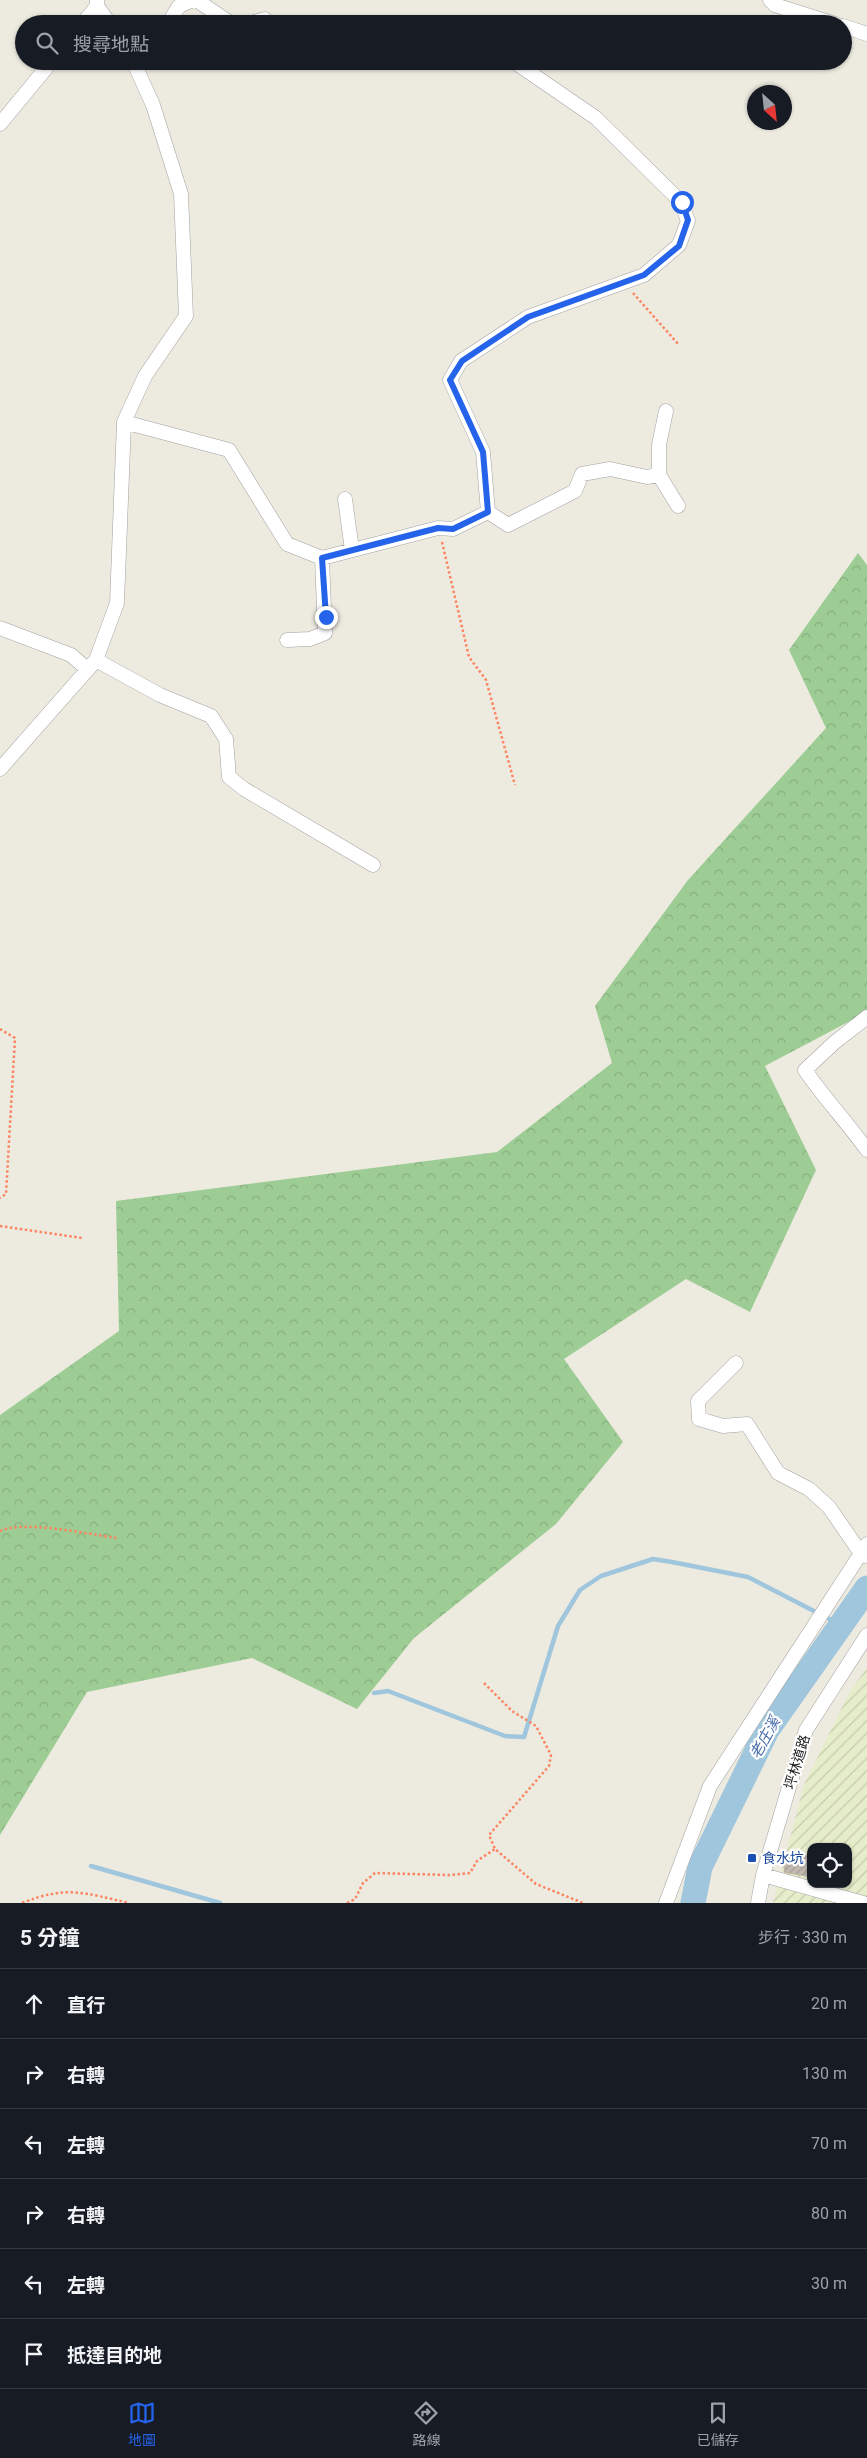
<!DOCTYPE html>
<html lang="zh-TW">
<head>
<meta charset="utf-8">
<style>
	body { margin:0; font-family:Roboto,"Noto Sans TC",sans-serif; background:#242831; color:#f1f3f6 }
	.controls { position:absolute; right:15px; bottom:15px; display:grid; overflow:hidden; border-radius:10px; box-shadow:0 1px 4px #0004 }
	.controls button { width:45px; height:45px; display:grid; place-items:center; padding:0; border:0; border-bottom:1px solid #363941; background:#171b24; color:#f1f3f6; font:25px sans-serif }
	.compass { position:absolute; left:747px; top:85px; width:45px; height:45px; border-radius:50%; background:#171b24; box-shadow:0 1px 4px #0004; rotate:153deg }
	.stop { position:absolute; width:15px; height:15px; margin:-11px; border:4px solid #2563eb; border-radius:50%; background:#fff }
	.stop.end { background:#2563eb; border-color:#fff; box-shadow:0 1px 5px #0008 }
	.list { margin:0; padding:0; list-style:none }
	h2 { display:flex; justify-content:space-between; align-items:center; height:65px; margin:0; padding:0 20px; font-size:21px }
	h2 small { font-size:16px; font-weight:400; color:#9ea1a6 }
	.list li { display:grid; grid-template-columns:32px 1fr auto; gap:15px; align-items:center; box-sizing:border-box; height:70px; padding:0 20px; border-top:1px solid #363941 }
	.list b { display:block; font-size:19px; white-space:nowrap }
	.list em { font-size:16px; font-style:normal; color:#9ea1a6 }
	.icon { flex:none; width:28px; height:28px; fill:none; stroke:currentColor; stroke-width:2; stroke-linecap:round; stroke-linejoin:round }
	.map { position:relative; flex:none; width:867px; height:1903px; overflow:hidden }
	.search { position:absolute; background:#171b24; box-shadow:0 1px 4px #0004; left:15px; right:15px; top:15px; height:55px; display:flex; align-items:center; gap:12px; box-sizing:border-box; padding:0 18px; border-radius:28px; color:#9ea1a6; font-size:19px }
	.sheet { height:485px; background:#171b24 }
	nav { display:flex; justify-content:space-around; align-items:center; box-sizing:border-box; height:70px; border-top:1px solid #363941; background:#171b24; font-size:14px; color:#9ea1a6 }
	nav a { display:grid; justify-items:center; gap:2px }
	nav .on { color:#2563eb }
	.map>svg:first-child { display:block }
</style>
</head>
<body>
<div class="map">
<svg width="867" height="1903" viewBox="0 0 867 1903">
	<defs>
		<pattern id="farmland-furrows" width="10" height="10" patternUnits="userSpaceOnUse" patternTransform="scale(1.25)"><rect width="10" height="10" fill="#e6edca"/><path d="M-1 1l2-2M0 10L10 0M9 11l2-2" fill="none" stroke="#c5cbad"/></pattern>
		<pattern id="forest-crowns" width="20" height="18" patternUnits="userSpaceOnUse" patternTransform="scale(1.25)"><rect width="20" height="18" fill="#9dcd94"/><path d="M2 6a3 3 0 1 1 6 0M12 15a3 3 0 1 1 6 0" fill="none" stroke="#87af7f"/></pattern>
		<pattern id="building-hatch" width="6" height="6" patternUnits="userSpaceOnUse" patternTransform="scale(1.25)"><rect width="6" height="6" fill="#c2b9b0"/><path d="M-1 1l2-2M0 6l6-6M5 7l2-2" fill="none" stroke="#a69e97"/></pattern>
	</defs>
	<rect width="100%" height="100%" fill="#edeae0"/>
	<path fill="url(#farmland-furrows)" fill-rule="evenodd" d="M867,1668V1903H773L804,1785L850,1691ZM811,1847H848V1884H811Z"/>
	<path fill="url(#forest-crowns)" d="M858,553L867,565V1012L765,1066L816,1170L750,1312L686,1279L564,1359L623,1442L556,1524L414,1638L357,1709L252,1658L87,1692L0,1835V1415L119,1331L116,1201L497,1152L612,1063L595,1006L688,880L826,728L789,650Z"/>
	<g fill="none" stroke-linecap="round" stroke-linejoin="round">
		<path stroke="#9fc6dc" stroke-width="4.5" d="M374,1693L388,1691L505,1736L524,1737L558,1626L580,1590L601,1576L653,1559L672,1562L748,1577L841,1625
			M91,1866L220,1903"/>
		<path stroke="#9fc6dc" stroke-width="25" d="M693,1903L700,1867L767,1730L867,1588"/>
	</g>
	<path fill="url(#building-hatch)" stroke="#bfb3a2" d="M787,1853L811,1856V1877L784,1872Z"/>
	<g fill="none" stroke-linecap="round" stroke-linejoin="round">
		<defs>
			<path id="minor" d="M97,0V6L110,24
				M196,0L232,24
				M770,0L775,5L835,24
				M82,24L97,6
				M168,24L179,6L193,0
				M247,24L265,19
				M843,26L867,34
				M0,124L52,61
				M666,411L659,445V475L678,506
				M124,422L229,450L287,544L322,558L438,528L453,529L488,512L483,452L450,380L461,361L528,317L644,275L679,245L688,221L681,202L596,118L516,63
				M345,499L352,550
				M488,512L508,525L575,491L582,474L610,469L647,477L659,475
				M0,628L71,655L87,669
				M287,640L310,639L325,633L322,558
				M96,660L160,695L211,716L226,739L229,777L244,789L373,865
				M0,769L96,660L117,603L124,422L145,376L186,316L181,194L153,105L133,61
				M867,1150C847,1122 824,1098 805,1070L835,1042L867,1017
				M736,1363L698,1401L699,1419L723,1426L747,1424L778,1473L809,1489L829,1507L860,1552L866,1556
				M763,1875L863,1903
				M666,1903L710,1786L867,1544
				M758,1903L763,1875L806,1730L867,1635"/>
		</defs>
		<use href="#minor" stroke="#a2a2a2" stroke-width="15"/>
		<path stroke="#fc8662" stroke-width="2.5" stroke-dasharray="2.5 2.5" stroke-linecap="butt" d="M633,293L679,345
			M442,542L469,657L486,680L515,785
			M0,1029L15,1038L6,1194L0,1198
			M0,1226L82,1238
			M0,1531C24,1520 88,1534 117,1538
			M484,1683L512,1711L536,1726L551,1755L549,1766L489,1835L495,1849L536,1884L583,1903
			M22,1903C67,1885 84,1893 129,1903
			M347,1903L355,1899L363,1883L375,1873L449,1875L470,1873L477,1861L495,1849"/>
		<use href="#minor" stroke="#fff" stroke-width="14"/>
	</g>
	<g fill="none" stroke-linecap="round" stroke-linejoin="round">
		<path stroke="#2563eb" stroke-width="6" d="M326,617L322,558L438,528L453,529L488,512L483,452L450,380L462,361L528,317L644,275L679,246L688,220L682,202"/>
	</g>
	<rect fill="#1a4fb4" stroke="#fff" stroke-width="2" x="747" y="1853" width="10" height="10" rx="2.5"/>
	<g text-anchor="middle" stroke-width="4.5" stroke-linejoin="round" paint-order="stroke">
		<g font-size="14" fill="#1b1b1b" stroke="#fff">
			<text transform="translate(797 1762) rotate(-73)" y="5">坪林道路</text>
		</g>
		<g font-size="14" fill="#164399" stroke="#fff" text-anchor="start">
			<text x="762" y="1863">食水坑</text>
		</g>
		<g font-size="15" font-style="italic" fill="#476cab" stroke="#fff">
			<text transform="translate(765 1738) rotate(-61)" y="5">老庄溪</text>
		</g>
	</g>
</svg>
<div class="controls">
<button><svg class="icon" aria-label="locate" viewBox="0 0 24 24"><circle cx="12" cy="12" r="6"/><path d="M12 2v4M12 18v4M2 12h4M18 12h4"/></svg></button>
</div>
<svg class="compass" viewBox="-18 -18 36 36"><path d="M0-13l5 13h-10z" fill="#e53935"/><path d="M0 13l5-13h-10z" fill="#9ea1a6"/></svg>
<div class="stop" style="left:682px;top:202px"></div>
<div class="stop end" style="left:326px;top:617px"></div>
<div class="search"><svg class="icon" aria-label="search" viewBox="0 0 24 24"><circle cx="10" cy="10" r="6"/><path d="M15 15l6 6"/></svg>搜尋地點</div>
</div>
<section class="sheet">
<h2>5 分鐘<small>步行 · 330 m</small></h2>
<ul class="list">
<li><svg class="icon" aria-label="ahead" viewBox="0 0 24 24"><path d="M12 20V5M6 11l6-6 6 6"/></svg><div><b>直行</b></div><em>20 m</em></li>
<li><svg class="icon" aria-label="right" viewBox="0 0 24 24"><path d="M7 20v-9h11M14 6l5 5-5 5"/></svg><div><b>右轉</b></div><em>130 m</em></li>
<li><svg class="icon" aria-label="left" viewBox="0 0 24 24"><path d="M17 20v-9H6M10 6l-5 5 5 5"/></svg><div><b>左轉</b></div><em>70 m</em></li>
<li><svg class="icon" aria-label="right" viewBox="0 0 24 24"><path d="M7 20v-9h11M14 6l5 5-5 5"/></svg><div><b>右轉</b></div><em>80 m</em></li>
<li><svg class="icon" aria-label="left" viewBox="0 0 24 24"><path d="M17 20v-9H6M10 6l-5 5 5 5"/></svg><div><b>左轉</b></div><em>30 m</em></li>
<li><svg class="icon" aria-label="arrive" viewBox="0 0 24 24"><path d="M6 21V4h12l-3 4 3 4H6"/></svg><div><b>抵達目的地</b></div></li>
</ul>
</section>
<nav>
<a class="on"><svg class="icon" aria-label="map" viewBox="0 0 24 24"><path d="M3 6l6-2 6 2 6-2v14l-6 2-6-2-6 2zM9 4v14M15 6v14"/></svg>地圖</a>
<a><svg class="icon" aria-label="directions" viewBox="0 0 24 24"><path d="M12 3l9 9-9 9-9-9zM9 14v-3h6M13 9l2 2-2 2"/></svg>路線</a>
<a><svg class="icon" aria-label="saved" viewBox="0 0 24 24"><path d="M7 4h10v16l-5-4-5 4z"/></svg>已儲存</a>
</nav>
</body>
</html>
